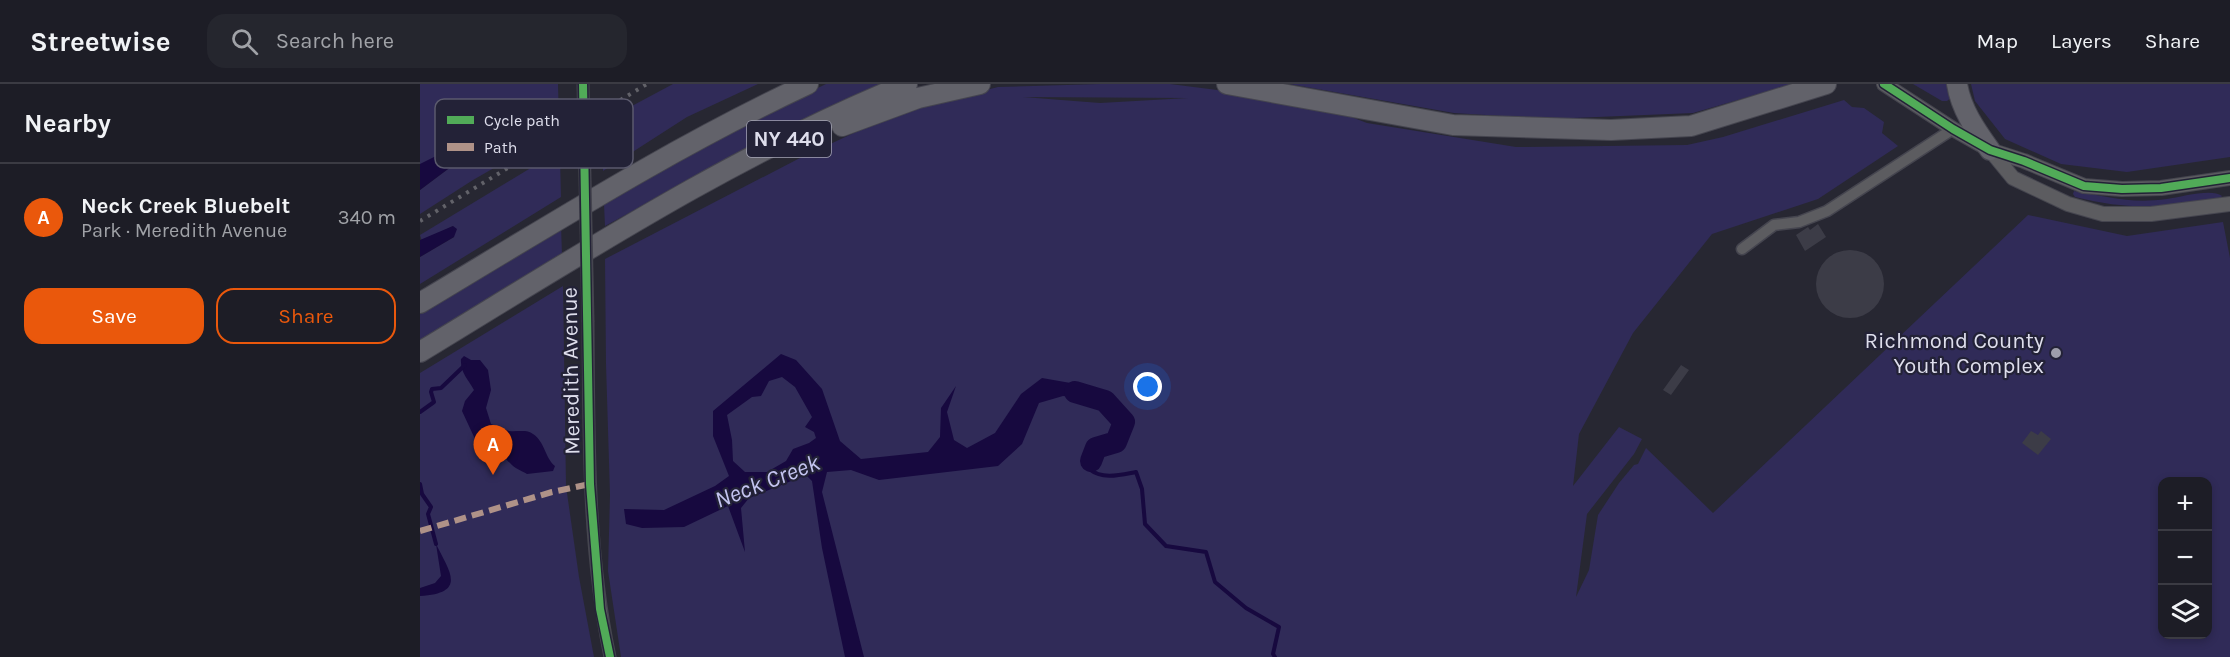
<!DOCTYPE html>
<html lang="en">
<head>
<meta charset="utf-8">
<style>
	body { margin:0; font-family:Karla,sans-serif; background:#25262e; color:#f1f3f6 }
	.controls { position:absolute; right:18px; bottom:18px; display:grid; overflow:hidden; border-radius:12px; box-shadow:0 3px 9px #0003 }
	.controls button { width:54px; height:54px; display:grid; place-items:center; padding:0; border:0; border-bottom:2px solid #3b3b43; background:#1d1d26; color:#f1f3f6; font:30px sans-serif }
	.you { position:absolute; left:728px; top:303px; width:21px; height:21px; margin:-15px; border:4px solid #fff; border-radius:50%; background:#1a73e8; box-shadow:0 0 0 9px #1a73e833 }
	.badge { display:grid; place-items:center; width:39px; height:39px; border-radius:50%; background:#ea580c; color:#fff; font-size:20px; font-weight:700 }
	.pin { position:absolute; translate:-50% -50px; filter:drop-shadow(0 2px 3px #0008) }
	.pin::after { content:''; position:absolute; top:32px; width:21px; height:18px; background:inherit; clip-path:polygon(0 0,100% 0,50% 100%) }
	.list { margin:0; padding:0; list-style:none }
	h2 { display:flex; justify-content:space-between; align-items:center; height:78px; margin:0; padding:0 24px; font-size:26px }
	h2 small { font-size:20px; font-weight:400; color:#a0a2a7 }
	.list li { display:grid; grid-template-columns:39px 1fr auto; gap:18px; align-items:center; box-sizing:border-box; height:108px; padding:0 24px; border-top:2px solid #3b3b43 }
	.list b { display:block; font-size:22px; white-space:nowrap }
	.list p { margin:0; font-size:20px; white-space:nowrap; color:#a0a2a7 }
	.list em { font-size:20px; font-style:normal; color:#a0a2a7 }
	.actions { display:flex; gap:12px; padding:18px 24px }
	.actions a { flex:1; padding:14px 0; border:2px solid #ea580c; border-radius:18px; text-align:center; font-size:21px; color:#ea580c }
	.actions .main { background:#ea580c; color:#fff }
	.icon { flex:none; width:33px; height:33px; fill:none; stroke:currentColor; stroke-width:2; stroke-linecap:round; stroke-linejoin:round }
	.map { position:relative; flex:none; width:1810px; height:573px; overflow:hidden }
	header { display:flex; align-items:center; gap:36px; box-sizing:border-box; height:84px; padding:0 30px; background:#1d1d26; border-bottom:2px solid #3b3b43 }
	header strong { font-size:28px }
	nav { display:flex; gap:33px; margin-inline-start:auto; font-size:21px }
	.search { width:420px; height:54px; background:#25262e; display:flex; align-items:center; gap:15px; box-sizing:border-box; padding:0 21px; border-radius:18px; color:#a0a2a7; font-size:22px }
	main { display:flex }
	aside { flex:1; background:#1d1d26 }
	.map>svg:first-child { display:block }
</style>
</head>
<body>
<header>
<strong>Streetwise</strong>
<div class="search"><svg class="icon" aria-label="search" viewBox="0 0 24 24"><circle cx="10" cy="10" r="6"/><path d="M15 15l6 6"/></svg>Search here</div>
<nav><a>Map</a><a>Layers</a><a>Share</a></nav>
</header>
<main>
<aside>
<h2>Nearby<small></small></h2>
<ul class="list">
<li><span class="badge">A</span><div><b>Neck Creek Bluebelt</b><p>Park · Meredith Avenue</p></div><em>340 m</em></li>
</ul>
<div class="actions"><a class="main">Save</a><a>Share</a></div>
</aside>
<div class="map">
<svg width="1810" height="573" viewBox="0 0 1810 573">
	<rect width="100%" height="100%" fill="#272732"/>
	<path fill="#302b58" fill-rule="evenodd" d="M0,0H138L139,41L119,58L53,96L0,130V106L52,67L89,62L104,51L49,59L0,89Z
		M253,0H338L267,33L183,87L182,38Z
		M406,0H461L344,56L185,142L184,120L333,35Z
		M680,0H750L805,7L913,26L947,39L1096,63L1267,61L1303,53L1424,16L1432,23L1444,24L1464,38L1462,49L1478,62L1398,115L1292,150L1213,249L1159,350L1153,402L1199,343L1222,355L1214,370L1167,430L1156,513L1169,486L1178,431L1199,399L1214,381L1218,380L1226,364L1293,429L1608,131L1707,152L1803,138L1810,174V573H201L188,487L190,411L186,280L185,175L378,75L479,28L578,3ZM603,13L768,14L680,19ZM1742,398H1788V550H1742Z
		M869,0H1373L1273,29L1129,35L1034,29Z
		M1493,0H1530L1532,13L1527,17H1522Z
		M1551,0H1810V73L1707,88L1641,80L1585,55L1555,17Z
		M140,73L141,113L0,200V173L34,153L33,142L2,157L0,151L114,82Z
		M1654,107C1690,113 1710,120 1747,115C1761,113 1792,104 1802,112L1800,115C1743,123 1711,127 1655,113L1653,110Z
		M141,141L142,171L0,256V226Z
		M143,202L146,402L159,493L174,573H0V289Z"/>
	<path fill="#17093f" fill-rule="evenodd" d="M104,51L105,58L52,67L0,106V80L34,63L63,56Z
		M33,142L37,145L34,153L0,173V156Z
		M361,270L376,276L402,305L420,357L441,375L508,368L520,353L521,324L536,302L527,328L534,356L547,364L575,349L601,310L622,294L662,301L685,317L643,312L619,319L602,360L578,382L459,396L431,386L407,388L402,408L444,573H425L402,464L392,397L386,391L329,414L321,424L325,468L308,422L264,443L222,444L206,440L204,425L244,426L295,402L309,392L293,352V327ZM362,293L375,303L392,333L385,343L394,348L396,354L389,359L373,365L366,377L347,388H325L313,377L312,356L307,331L332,313L341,312L349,297Z
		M44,272L51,276H60L68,286L71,306L66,324L71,340C77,342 83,345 89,347C97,348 107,345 113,350C125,358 125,374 135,382L133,387L107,390C102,387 94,384 90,379C79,369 84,363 66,364L55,355L42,327L45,317L54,306C48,295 40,288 41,275Z
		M16,460C29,487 48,509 0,512V504L15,499L21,492Z"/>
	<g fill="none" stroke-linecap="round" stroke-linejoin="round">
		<path stroke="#17093f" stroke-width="4" d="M0,328L14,318L11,308L12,305L21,304L45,281
			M671,377L669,385C683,396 700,391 716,388L722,405L725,440L746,462L786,468L795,498L826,524L859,543L853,570L855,573
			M0,400L2,410L11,423L8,430L16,460"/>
		<path stroke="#17093f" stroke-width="22" d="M655,308L685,317L704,338L696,358L676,364L671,377"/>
	</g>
	<path fill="#3c3c47" d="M1398,140L1406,153L1385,167L1376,151L1388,143L1390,146Z
		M1396 200a34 34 0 1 1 68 0a34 34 0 1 1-68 0Z
		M1261,281L1269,286L1251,311L1243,306Z
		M1611,347L1618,351L1621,347L1631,355L1618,371L1602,359Z"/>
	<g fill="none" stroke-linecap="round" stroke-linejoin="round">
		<defs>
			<path id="minor" d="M1322,165L1354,141L1379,138L1407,127L1533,45
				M168,238C169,350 167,463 190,573"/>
			<path id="tertiary" d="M1464,0L1533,45L1570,66L1604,77L1664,102L1702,105L1741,104L1810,94
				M1570,66L1593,94L1648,120L1683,130H1731L1810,120"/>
			<path id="motorway" d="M807,0L1033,41L1191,46L1271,42L1406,0
				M1537,0C1541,25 1555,45 1570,66
				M422,42L498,14L560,0
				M0,219C127,143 253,63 388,0
				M0,268C158,172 315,70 487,0"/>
		</defs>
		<use href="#minor" stroke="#45454f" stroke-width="13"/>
		<use href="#tertiary" stroke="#45454f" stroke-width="16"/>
		<use href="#motorway" stroke="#45454f" stroke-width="22"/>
		<use href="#minor" stroke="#5c5c60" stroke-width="10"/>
		<use href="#tertiary" stroke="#5c5c60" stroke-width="14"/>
		<use href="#motorway" stroke="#62626a" stroke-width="20"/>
		<path stroke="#626269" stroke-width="4" stroke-dasharray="3 6" stroke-linecap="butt" d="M0,137L227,0"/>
		<defs>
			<path id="minor-bridge" d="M163,0L168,238"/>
		</defs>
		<use href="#minor-bridge" stroke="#45454f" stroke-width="13" stroke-linecap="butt"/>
		<use href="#minor-bridge" stroke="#5c5c60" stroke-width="10"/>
		<path stroke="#af9288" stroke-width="6" stroke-dasharray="12 6" stroke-linecap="butt" d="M0,447L132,408L170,400"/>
		<defs>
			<path id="cycleway" d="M163,0L170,400L180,525L190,573
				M1464,0L1533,45L1570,66L1604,77L1664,102L1702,105L1741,104L1810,94"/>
		</defs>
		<use href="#cycleway" stroke="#232237" stroke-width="11"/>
		<use href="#cycleway" stroke="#51ab58" stroke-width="8"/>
	</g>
	<circle fill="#9e9eab" stroke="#232237" stroke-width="2" cx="1636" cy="269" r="6"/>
	<g text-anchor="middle" stroke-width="4.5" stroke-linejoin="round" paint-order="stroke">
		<rect fill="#232237" stroke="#a6a6b6" stroke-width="1.5" x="327" y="37" width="84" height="36" rx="4.5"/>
		<g font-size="21" font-weight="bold" fill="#dedeec">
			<text x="369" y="62">NY 440</text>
		</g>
		<g font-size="22" fill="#dedeec" stroke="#232237" text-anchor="end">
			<text x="1624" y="264">Richmond County<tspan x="1624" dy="25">Youth Complex</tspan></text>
		</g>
		<g font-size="22" fill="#dedeec" stroke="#232237">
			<text transform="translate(150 287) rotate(-91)" y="8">Meredith Avenue</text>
		</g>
		<g font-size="24" font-style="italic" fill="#c4c4f0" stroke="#232237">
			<text transform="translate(347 397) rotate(-21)" y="8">Neck Creek</text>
		</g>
	</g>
	<rect x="15" y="15" width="198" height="69" rx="9" fill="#232237" stroke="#5b5a6d" stroke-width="1.5"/>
	<rect x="27" y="32" width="27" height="8" fill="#51ab58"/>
	<rect x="27" y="59" width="27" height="8" fill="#af9288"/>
	<g font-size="16" fill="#dedeec">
		<text x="64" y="42">Cycle path</text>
		<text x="64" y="69">Path</text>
	</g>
</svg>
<div class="controls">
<button>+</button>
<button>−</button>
<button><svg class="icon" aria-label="layers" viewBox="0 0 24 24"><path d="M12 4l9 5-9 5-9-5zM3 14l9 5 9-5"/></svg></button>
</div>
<div class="you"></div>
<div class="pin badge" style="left:73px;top:391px">A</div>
</div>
</main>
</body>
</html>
